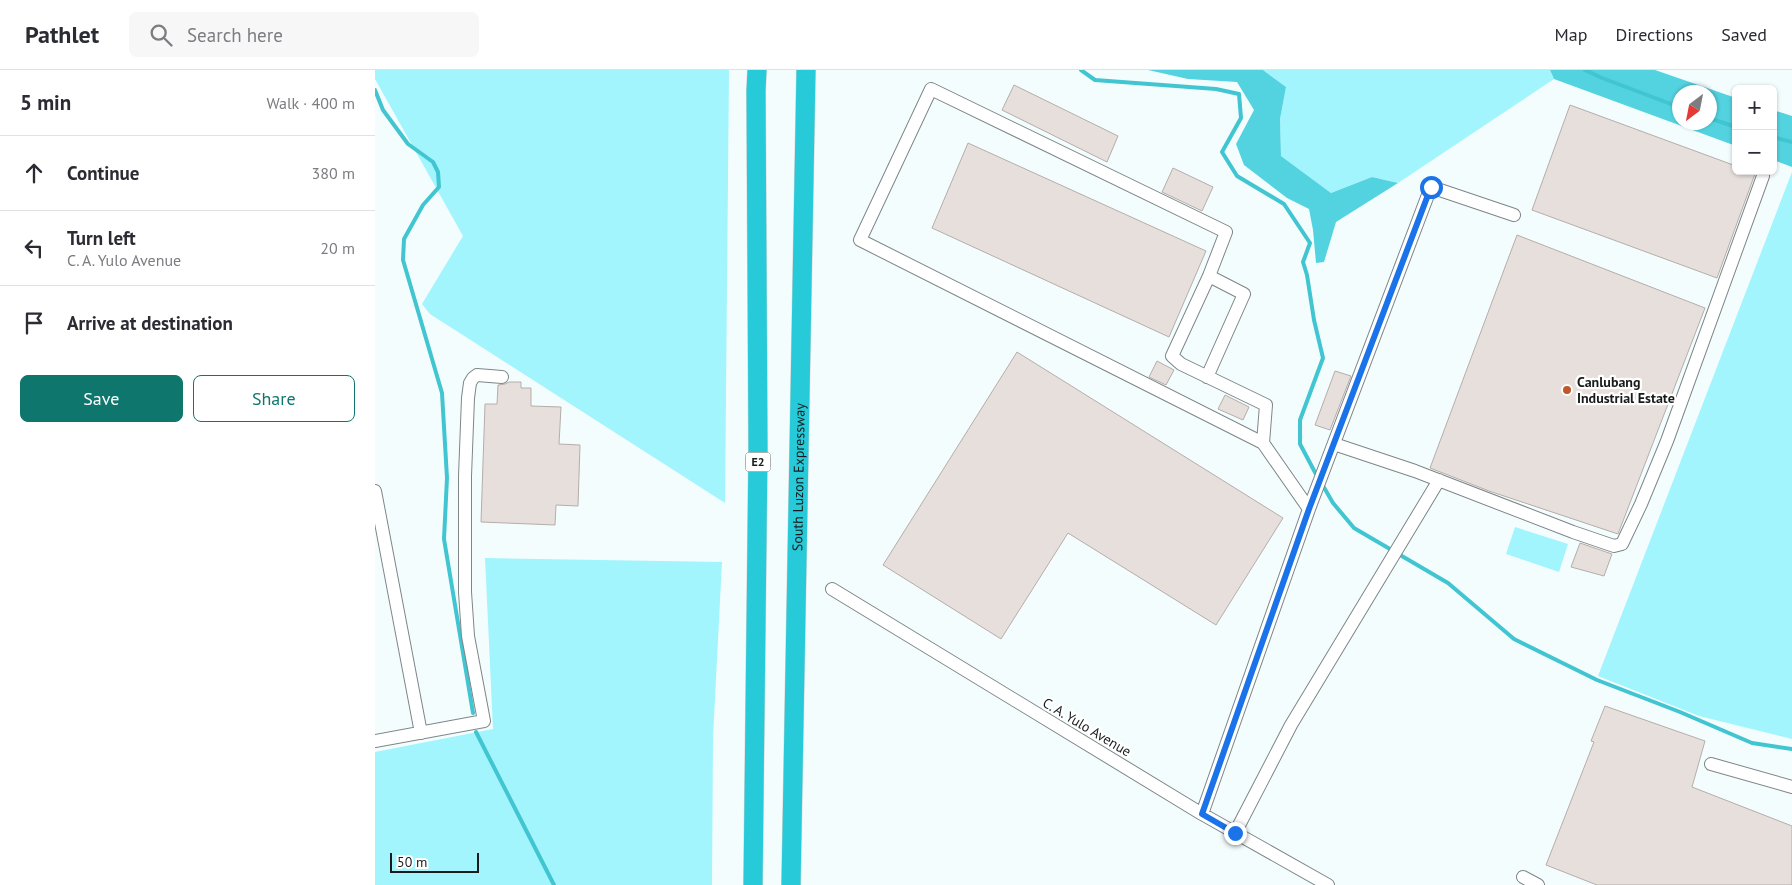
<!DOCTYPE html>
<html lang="en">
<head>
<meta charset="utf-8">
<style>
	body { margin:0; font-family:"PT Sans",sans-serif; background:#f7f7f7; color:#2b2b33 }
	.controls { position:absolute; right:15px; top:15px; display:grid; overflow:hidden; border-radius:8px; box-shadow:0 1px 4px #0004 }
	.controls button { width:45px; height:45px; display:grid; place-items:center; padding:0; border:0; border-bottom:1px solid #e1e1e2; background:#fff; color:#2b2b33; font:25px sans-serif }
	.compass { position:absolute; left:1297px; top:15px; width:45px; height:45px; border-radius:50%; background:#fff; box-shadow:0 1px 4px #0004; rotate:212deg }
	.scale { position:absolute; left:15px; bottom:12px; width:89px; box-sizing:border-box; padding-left:5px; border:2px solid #181b1b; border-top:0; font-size:14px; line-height:18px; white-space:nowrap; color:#181b1b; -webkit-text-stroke:4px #fff; paint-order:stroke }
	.stop { position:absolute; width:15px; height:15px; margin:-11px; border:4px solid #1a73e8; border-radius:50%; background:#fff }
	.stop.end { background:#1a73e8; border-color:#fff; box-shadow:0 1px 5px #0008 }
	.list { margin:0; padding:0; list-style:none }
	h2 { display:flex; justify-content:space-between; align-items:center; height:65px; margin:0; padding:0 20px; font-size:21px }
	h2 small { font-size:16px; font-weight:400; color:#7c7c81 }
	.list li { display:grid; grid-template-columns:32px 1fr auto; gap:15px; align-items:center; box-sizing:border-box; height:75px; padding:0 20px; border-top:1px solid #e1e1e2 }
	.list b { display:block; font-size:19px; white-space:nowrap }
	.list p { margin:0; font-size:16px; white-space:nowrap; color:#7c7c81 }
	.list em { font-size:16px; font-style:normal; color:#7c7c81 }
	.actions { display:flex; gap:10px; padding:15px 20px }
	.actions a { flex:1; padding:11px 0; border:1px solid #0f766e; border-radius:8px; text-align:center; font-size:18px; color:#0f766e }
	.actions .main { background:#0f766e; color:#fff }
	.icon { flex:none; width:28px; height:28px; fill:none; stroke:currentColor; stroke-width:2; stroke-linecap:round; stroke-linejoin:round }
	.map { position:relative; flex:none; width:1417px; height:815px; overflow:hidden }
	header { display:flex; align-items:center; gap:30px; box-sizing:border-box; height:70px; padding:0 25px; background:#fff; border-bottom:1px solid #e1e1e2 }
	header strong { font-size:24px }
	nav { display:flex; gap:28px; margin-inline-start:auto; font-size:18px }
	.search { width:350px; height:45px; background:#f7f7f7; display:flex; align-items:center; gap:12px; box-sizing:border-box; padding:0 18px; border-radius:8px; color:#7c7c81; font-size:19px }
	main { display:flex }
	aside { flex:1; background:#fff }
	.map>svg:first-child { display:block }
</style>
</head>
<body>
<header>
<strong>Pathlet</strong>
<div class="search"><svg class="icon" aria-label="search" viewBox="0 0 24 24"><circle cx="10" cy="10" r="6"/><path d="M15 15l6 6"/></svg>Search here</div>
<nav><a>Map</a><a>Directions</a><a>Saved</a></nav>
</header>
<main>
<aside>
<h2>5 min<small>Walk · 400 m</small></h2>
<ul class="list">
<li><svg class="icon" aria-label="ahead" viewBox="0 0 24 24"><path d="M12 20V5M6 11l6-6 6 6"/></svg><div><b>Continue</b></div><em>380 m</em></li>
<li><svg class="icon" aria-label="left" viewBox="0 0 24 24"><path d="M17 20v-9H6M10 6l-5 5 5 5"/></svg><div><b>Turn left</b><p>C. A. Yulo Avenue</p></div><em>20 m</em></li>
<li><svg class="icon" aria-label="arrive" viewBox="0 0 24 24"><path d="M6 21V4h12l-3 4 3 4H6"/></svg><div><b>Arrive at destination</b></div></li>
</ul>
<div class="actions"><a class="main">Save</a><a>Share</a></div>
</aside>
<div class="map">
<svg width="1417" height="815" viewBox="0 0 1417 815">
	<rect width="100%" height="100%" fill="#f4fdfe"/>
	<path fill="#a2f4fd" d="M0,0H354L350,433L55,244L47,234L88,166L0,9Z
		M888,0H1175L1179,9L1023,113L997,107L956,123L906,86L905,49L911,17Z
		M1417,102V669L1324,646L1223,606Z
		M1140,457L1193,474L1184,502L1131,484Z
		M110,488L347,492L338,667L337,815H0V682L118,659Z"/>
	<path fill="#53d3e0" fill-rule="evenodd" d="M773,0H888L911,17L905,49L906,86L956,123L997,107L1023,113L961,152L949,192L941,193L938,160L934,139L912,128L869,95L861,74L879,40L862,12L813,9Z
		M1175,0H1280L1361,28V76L1179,9ZM1304,22H1334V52H1304Z
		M1398,40L1417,46V97L1398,90Z"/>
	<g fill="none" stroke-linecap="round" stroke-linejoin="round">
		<path stroke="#41c5d1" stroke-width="4" d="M706,0L720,10L841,19L864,24L866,48L847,82L862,106L909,134L935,173L928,192L932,205L939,250L948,288L925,350V374L943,408
			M1210,0L1227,8L1304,37
			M0,20L8,40L33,74L58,92L63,102L64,117L48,135L29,169L28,190L67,323L72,408L69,469L98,643
			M1334,48L1361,57
			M1398,67L1417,72
			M947,414L958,433L979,458L1073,513L1139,569L1222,610L1305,642L1377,673L1417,679
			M101,662L179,815"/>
	</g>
	<path fill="#e6dfdb" stroke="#b5adaa" d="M639,15L743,66L732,92L627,40Z
		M1195,35L1361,96V101H1381L1342,208L1157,140Z
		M593,73L831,181L794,267L557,158Z
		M798,98L838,117L827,141L787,122Z
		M1142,165L1330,238L1243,464L1114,421L1055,398Z
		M642,282L908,448L841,555L693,463L626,569L508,495Z
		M782,291L799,300L791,315L774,307Z
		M960,301L976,306L955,360L940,355Z
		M134,312H146V318H156V336L186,337L184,374L205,375L203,436L181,435L180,455L106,452L110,334H122L123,315L130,314Z
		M850,325L874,337L868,350L843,339Z
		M1205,473L1237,484L1229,506L1196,497Z
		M1230,636L1330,671L1317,717L1417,756V815H1222L1171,795L1219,672L1216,671Z"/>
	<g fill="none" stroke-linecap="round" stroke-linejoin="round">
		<defs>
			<path id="minor" d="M832,307L869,224L834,206
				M888,373L485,170L556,19L851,162L834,206L797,286L806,294L891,335L888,373L934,439
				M959,374L1040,401L1198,462L1239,476L1247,474L1266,434L1292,371L1388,106
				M0,421L46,663
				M457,519L827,744L953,815
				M0,671L109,651L93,566L90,522V406L93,328L95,313L98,308L102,305L127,307
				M1336,694L1417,717
				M827,744L934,439L1056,117L1139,145
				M860,763L916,655L1064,410
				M1148,807L1163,815"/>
			<g id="highway">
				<path d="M378,815L383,380L381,21L382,0"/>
				<path id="s1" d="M416,815L431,0"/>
			</g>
		</defs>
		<use href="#minor" stroke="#7e8687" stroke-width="14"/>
		<use href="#highway" stroke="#d5d6d6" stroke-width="20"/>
		<use href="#minor" stroke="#fff" stroke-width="12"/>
		<use href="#highway" stroke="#26cad8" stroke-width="19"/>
	</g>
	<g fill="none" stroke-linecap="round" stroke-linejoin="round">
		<path stroke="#1a73e8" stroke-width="6" d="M860,763L827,744L934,439L1056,117"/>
	</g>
	<circle fill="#bd5829" stroke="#fff" stroke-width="2" cx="1192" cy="320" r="5"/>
	<g text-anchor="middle" stroke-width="4.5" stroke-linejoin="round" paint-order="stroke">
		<rect fill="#fff" stroke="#5d5f5f" stroke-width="1" x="370.5" y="382.5" width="25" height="19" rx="4"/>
		<g font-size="12" font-weight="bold" fill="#181b1b">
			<text x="383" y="396">E2</text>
		</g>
		<g font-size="14" font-weight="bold" fill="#181b1b" stroke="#fff" text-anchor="start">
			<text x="1202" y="317">Canlubang<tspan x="1202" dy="16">Industrial Estate</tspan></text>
		</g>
		<g font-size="14" fill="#181b1b" stroke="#fff">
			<text dy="5" stroke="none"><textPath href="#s1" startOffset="408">South Luzon Expressway</textPath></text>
			<text transform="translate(712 657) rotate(31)" y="5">C. A. Yulo Avenue</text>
		</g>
	</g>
</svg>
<div class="controls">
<button>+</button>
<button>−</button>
</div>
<svg class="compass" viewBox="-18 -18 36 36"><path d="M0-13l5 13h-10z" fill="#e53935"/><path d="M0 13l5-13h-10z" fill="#7c7c81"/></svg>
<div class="scale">50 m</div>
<div class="stop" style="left:1056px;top:117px"></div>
<div class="stop end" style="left:860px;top:763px"></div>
</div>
</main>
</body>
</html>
